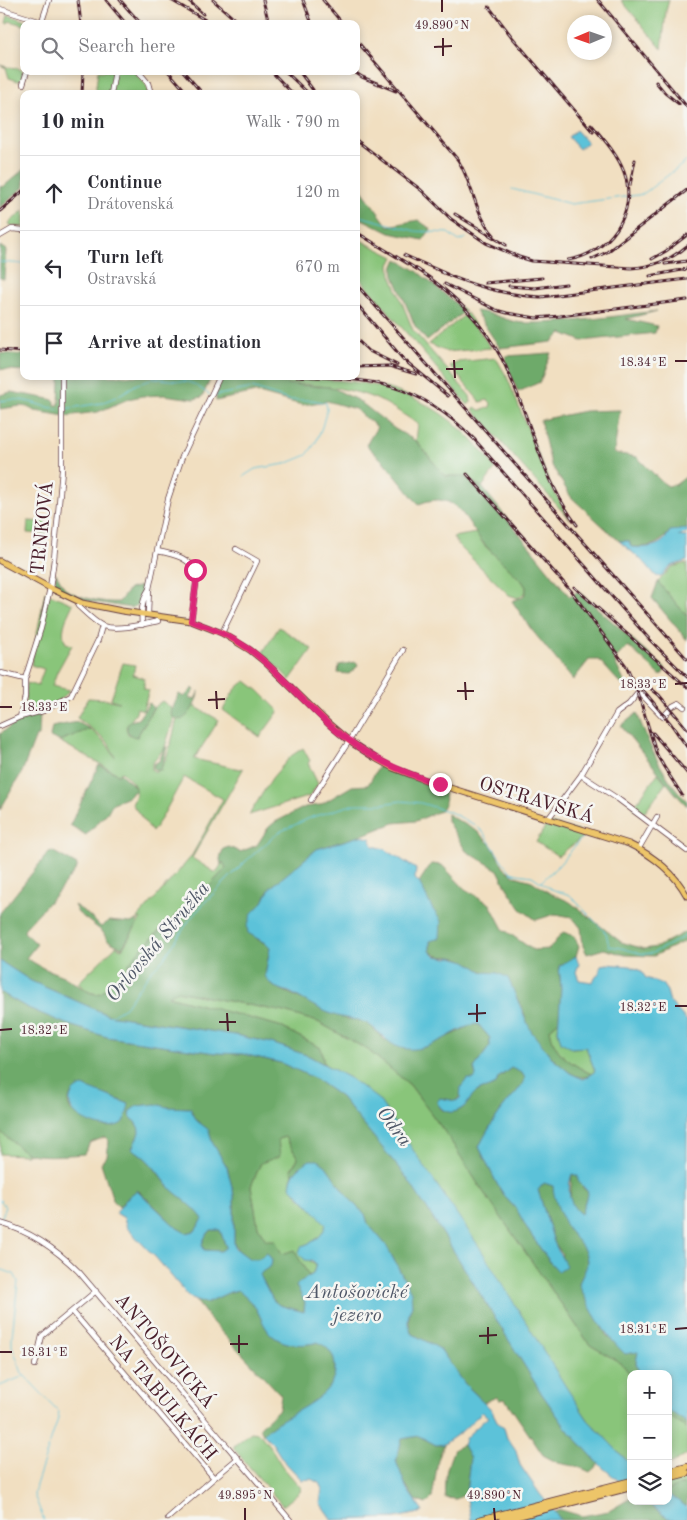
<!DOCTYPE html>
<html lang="en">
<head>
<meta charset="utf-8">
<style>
	body { margin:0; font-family:"Old Standard TT",serif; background:#f7f7f7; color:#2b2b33 }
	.controls { position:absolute; right:15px; bottom:15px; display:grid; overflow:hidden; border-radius:10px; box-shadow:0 2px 8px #0003 }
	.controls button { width:45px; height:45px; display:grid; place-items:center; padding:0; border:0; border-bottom:1px solid #e1e1e2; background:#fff; color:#2b2b33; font:25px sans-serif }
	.compass { position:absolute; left:567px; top:15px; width:45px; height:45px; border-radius:50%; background:#fff; box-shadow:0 2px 8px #0003; rotate:268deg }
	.stop { position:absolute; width:15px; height:15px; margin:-11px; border:4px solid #db2777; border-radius:50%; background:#fff }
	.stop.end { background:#db2777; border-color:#fff; box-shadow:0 1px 5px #0008 }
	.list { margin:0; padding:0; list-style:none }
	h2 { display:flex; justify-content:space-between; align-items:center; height:65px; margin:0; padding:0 20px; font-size:21px }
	h2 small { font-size:16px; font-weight:400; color:#7c7c81 }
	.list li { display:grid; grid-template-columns:32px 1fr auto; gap:15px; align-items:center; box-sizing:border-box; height:75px; padding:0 20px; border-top:1px solid #e1e1e2 }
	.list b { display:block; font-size:19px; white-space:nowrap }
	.list p { margin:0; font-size:16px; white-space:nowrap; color:#7c7c81 }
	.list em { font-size:16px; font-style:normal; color:#7c7c81 }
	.icon { flex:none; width:28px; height:28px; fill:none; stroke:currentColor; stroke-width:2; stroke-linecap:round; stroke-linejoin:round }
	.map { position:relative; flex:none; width:687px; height:1520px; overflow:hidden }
	.search { position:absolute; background:#fff; box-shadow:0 2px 8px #0003; left:20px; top:20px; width:340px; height:55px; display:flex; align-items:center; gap:12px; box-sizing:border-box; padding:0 18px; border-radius:10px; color:#7c7c81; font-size:19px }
	.panel { position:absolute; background:#fff; box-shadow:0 2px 8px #0003; left:20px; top:90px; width:340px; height:290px; border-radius:10px }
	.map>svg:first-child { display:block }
</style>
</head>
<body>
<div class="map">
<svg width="687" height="1520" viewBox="0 0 687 1520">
	<rect width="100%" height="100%" fill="#f6f6f2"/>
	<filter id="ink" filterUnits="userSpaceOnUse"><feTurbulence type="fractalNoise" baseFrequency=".02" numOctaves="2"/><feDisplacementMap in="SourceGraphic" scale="10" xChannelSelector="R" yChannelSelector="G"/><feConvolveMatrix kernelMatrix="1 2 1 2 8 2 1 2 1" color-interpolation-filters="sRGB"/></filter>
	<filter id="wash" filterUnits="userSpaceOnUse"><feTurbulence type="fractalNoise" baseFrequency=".0096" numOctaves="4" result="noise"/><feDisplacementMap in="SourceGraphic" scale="20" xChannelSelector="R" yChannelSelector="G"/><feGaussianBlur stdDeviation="1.12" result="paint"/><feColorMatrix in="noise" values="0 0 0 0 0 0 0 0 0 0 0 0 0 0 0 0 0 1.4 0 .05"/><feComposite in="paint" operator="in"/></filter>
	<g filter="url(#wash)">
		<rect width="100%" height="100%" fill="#f1dfc1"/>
		<path fill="#89c57a" stroke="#6a7252" d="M621,0H669L666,11L662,49Z
			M8,15L34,24H24V25L9,21L8,23H6Z
			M0,65L15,69L16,67L23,71L24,74L22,80L18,81L9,78L6,68Z
			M98,71H134L147,86L148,94H95Z
			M24,210V227L11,226L9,223Z
			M356,238L394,257L390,265L391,275L413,330L470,396L471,402L468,405L356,274Z
			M467,313L491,348L447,352L429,344Z
			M496,358L507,377L551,486L570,520L473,410L475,407L479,410H483L490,407L491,403L488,400L480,402L450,366L458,362Z
			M268,378C337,380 393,376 451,421C468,434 482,451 496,468L482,487L461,476H445L416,441L418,424C407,417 396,409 385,403C361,391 336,387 309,385C297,384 277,386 268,378Z
			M28,521L48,522L47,534L27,533Z
			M476,533L484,545L522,581L526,587V592L518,598L509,595L459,546L453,537Z
			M687,563V616L658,582L672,567Z
			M45,592L73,604C68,615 59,631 66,643L72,645L57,672L52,686L70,690C62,701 40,711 27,712L25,711L26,683L38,686L44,669L31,665Z
			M279,627L312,649L290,680L263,652Z
			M123,663L135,665L133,675L144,678V689L149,690L143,710L137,708L136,713L126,727L128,734L137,737L154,707L162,701L172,709L171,715L174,718L165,747L152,764V770L156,772C168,765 173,733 177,719L181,720L194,706L219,720L194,759L240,769L241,768L243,769L192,858L216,873L223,862L226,868L201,895L167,923L142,948L130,962L124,974L112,982L101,993L97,994L89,992L78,983L116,946L121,949L123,948L141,918L136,920L191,857L223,799L184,777L161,819L152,832L132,804C141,788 132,782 122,772L118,774L59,741L90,729L106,743L115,757L109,744L101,736L77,718L88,698L104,699L119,702L111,699Z
			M246,681L259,691L279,711L260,737L223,710C230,698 234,687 246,681Z
			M303,748L310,761L308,763L318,784L310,796L249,815L272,778L291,756Z
			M658,773L666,783L642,815L633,808Z
			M548,822L584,833L579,840L558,856L536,842Z
			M177,991L284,1012L318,1022L368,1050L410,1085L447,1135L480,1187L590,1345L621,1363L631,1375V1465L588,1420L351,1079L324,1064L321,1048L279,1026L168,996Z
			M559,1021L558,1031L571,1048L586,1047L595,1071L591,1074C571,1063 553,1054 550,1029Z
			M0,1132L27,1153V1155L0,1154Z
			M285,1137L298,1158L291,1169L293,1174L291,1180L297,1195L319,1215L327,1224C322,1238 315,1241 302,1246L310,1261L316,1264L313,1274L309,1276L294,1251L282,1254L266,1240L258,1227L251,1186L261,1163L278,1139Z
			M668,1415L687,1429V1455L668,1465Z
			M251,1432L259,1433L271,1448L282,1466L301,1488L300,1492L284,1505H282L234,1449V1446Z
			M687,1479V1485H679L668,1491V1483Z"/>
		<path fill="#6eaa6a" stroke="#5c644a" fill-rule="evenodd" d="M24,169V187L0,208V186L3,187Z
			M356,182L388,226L418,220L431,229L423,240L390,233L356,216Z
			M0,246L6,250L4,279L0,278Z
			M397,259L417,271L465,311L427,341L415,326L394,276L393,268Z
			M475,311C493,312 508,322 523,323C567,324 613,316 657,311L626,319L657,326L655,333L582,341L562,333L552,342L500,348Z
			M0,353L24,355V371L0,369Z
			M551,353L540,382L518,392L505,361L506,356Z
			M60,376H209L210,380L202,397L194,399L164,395L142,396L128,399L98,412L65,416L35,411L27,407L21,406L0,409V395L11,392L50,399L55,401V405H59Z
			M223,376L268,378L272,381L287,384L331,387L359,401L395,429L416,441L445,476H461L482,487L570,597L578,591L666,669L661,676L628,646L614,660L628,690L619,682L599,660H589L573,680L531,629L512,601L523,597L526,592V587L522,581C510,569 497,558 486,546C465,523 459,488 419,504L415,500L384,462L366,445L377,427L355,409L327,401L302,405L255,392L216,401V391Z
			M620,410L614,453L637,457L662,482L668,486L675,485L687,476V530L670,531C660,545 648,548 631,547L629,541H619L571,497L551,464L540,420L585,411Z
			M56,573C59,578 63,587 67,590C80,598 104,603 119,602L129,589L142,586L143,583L140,604L131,608L88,601L70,594L54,586Z
			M658,582L687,616V640L652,598Z
			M356,662L358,666L349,674L338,673L339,665Z
			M193,688L195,690L189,698L195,699L199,691C196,702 192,714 181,720L173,718L171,712L179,694L184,697Z
			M149,703L153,708L137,737L132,736L127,731V725L130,721L138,719Z
			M637,713C649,745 662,776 687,801V806L675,793L621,726Z
			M40,714L39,736H36L22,772L0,810V734L18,721Z
			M77,722L90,729L59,741L50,737L52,727Z
			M165,747H167L161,770H155L153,767L154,764L159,761Z
			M99,765L118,774H121L133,785L136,790L126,798L113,803L107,813L86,835L70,825Z
			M379,766L444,791L445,803L440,811L416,821L394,823L360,836L317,849L270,888L263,902L252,913L258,940L265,943L270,948L265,976L273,986L346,1019L361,1020L370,1025L385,1040L421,1048L460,1031L470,1025L478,1024L490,1038V1046L474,1068L476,1076L456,1101L440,1098V1109C450,1113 459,1113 467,1104C470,1101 470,1097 474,1094C480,1089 489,1087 496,1084L498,1079L512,1067L522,1073L525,1078C521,1089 513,1095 506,1104C497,1115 485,1134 479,1147L497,1184L506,1198L517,1210L529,1232L550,1262L559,1271L562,1254L554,1242L538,1190L544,1183L553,1186L566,1227L582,1245L586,1255L587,1265L579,1284L586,1300L607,1336L638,1352L636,1362L639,1374L631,1375L621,1363L590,1345L480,1187L447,1135L410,1085L368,1050L318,1022L284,1012L177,991L168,996L279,1026L321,1048L324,1064L309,1056L271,1043L235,1035L108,1015L31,981L0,961V913L49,852L52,851L77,865V868L57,893L25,928L24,932L37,944L26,958L43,968L63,976L89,992L95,994L101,993L112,982L124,974L130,962L142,948L172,919L201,895L226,868L223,862L221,865L220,859L223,849L229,847L240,852L257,845L268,828L275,822L305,807L320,805L352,786L368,785Z
			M447,814L478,832L492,846L504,868L515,876L532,881L548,892L570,902L621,942L644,949L657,947L687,931V940L654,956L625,955L604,949L587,954L583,946L581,928L572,917L555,914L536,920L521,909L507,888L498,870L466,851L447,821Z
			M431,864L442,865L465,889L490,904L503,929L533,950L549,949L563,932L574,936L579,946L576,956L559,966L561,988L559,1021L550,1029C553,1054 571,1063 591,1074C575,1090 539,1043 531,1031C525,1022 525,1010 519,1002C513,992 505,983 498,973C493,973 487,973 482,971C472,967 464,958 452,957C443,956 438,958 430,951V941L441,922L432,908L419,882Z
			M74,905L85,912L101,927L109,921L131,923L136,920L137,925L122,948L107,940L103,932L78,913Z
			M0,992L26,1007L66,1024L107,1037L216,1053L243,1054L281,1063L314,1078L341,1097L407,1178L445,1237L542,1394L566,1428L599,1464L590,1472L579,1467L558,1463L543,1455L505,1399L499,1400L497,1397L484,1402L465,1384L440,1349L411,1333C408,1322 408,1315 412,1305L406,1282L386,1245L368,1224L365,1214L357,1207L344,1192L326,1166L319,1161L301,1166L293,1174L291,1170L298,1158L285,1137L278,1139L280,1156L261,1163L251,1186L258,1227L266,1240H275L282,1254L294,1250L309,1276L300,1282L296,1286L305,1302L304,1312L279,1305L273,1300L260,1275L261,1272L271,1266L272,1260L267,1253C263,1255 260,1259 256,1259C246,1260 236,1250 234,1242V1195L227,1167L212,1142L209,1131L197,1121L190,1108C182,1107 173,1108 166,1107C153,1105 142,1103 131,1110L130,1116C144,1132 139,1131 132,1149C149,1157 159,1176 171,1189C182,1199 194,1206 203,1219L195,1231L186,1233L177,1228L138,1190L126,1199L119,1207L113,1200L101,1163L107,1156L109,1141L105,1137L90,1143L84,1154C71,1155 36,1158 25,1152C16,1146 9,1138 0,1132ZM71,1094L106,1095L129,1104L123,1122L71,1111L68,1103Z
			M572,1174L578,1176L583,1188L588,1192L581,1214L573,1208L570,1199Z
			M211,1230H220L226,1247L221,1251L204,1250L202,1244L205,1237Z
			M238,1290C244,1296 253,1303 257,1310C261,1318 266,1330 273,1336C285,1346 305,1346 318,1342C329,1348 334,1353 335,1366C338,1402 283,1412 263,1434L260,1427L279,1409L281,1395L213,1323L196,1301L206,1303L230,1292Z
			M668,1410L687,1423V1429L668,1415Z
			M419,1436L436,1445L444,1444L438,1460L432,1498L426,1504L415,1500L403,1480L396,1461L402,1439Z
			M463,1445L470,1458L466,1494L456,1499L445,1498C443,1480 447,1466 454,1449Z
			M679,1485H687V1507L668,1494V1491Z
			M631,1498V1501H644L671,1520H561L554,1512L561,1510L582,1516L609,1511Z"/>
		<path fill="#5cc2d9" stroke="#537082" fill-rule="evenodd" d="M576,130L587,142L579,149L568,137Z
			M687,529V533L678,536L687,537V561L671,566L661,577L656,576L646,564L619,541H629L631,547C642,548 654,548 663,541C666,538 668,534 670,531Z
			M360,836L370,838L373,846L385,849L416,869L415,879L419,882L432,908L441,921L440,938L430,941V951L435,956L447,958L452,957L466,961L483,972L498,973L508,978L531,1031L553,1059L570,1073L583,1079L588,1077L595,1071L586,1047L571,1048L561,1042L558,1031L561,988L559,966L576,956L579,964L576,972L579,980L592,982L599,973L601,965L608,964L630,966L641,971L646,978L662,984L667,991L670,1002L687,1021V1423L668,1410V1374H639L636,1362L638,1352L625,1354C604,1334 590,1310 579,1284C581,1277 587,1269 587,1262C587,1246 573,1239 566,1226C561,1216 553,1197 553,1186L544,1183L538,1190L554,1242L566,1266L559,1272L550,1262L529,1232L517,1210L506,1198L497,1184L479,1147C485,1134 497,1115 506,1104C513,1095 521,1089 525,1078L522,1073L511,1068L498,1078L496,1084C489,1088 482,1088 475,1093C471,1096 470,1101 466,1105C456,1115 443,1115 437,1102L440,1098L456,1101L460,1098L461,1087L467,1079H474L476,1076L474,1068L490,1046V1038L478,1024C455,1027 433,1052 407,1049C389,1048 381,1031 366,1023C357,1019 347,1019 337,1016C320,1011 305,1000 289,992C284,990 276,989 272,985C269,983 267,979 265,976L270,948L265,943L248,933L247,927L252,913L263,902L270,888L317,849ZM572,1174L578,1176V1181L588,1192L581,1214C568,1205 567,1188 572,1174Z
			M0,961L31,981L108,1015L235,1035L271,1043L309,1056L351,1079L379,1100L480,1248L566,1387L588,1420L631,1465V1491L602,1467L566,1428L542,1394L445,1237L407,1178L341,1097L314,1078L281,1063L243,1054L216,1053L107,1037L66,1024L26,1007L0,992Z
			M83,1086L129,1104C128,1109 126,1118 123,1122C111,1135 64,1119 70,1098C72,1091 76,1088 83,1086Z
			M156,1104L167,1107L190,1108L197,1121L209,1130L212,1142L227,1167L234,1195V1242L235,1248L250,1259H258L267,1253L272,1260L271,1266L262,1272L260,1275L273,1300L279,1305L304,1312L305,1302L296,1286L300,1282L313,1274L316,1264L313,1261L305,1260L299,1253L302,1246C315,1241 322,1238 326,1224L290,1186C292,1172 298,1168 310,1160H318L326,1166L344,1192L357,1207L365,1214L368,1224L386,1245L411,1292L412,1305L409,1313L408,1323L411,1333L440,1349L465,1384L491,1409L498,1423L504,1428L507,1438L516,1451L520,1465L540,1494L561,1520H471L466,1494L470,1458L463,1445L466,1437L488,1417L482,1412L461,1432L444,1444L436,1445L419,1436L402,1439L396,1461L407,1489L423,1512L395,1518L332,1520L320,1503L322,1489L319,1483L311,1479L302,1480L283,1460L272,1443L263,1434C283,1412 338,1401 335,1366C334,1354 329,1348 318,1342C305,1346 285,1346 273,1336C266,1331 261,1318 257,1310C253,1303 244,1296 238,1290L230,1292L206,1303L189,1297L157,1259L127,1228L124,1218L116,1213L126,1199L137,1190L177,1228L186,1233L195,1231L203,1219C194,1206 182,1199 171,1189C159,1175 149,1157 132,1149C139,1131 144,1132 130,1116L131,1110L137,1106ZM211,1230H220L226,1247L221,1251L204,1250L202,1244L205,1237Z
			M668,1494L687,1507V1520H671L644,1501H668Z"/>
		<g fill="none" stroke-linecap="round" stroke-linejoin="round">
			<path stroke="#5cc2d9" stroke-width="1" d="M512,189L571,204L638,195L643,194L687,161
				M356,215L415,231L448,233L459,241L466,238
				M0,262L24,264
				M153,378L188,382L194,384L210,395
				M213,396L252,388L289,400H312L326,403L327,409L322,427L316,442L307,455L285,464L255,469L244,476
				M0,401C25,396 35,406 59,409
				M64,409L101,403L116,397L137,384L151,380L154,376
				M541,882L559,865L584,835
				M110,1016L125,1007L151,971L163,960L190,919L207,900L246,861L279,832L312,817L355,804H382L401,801L421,803L450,812L475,825L483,832L503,862L511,872L517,874L532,876L551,889L570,895L606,933L609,946L621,948L643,954L653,953L687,935
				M0,1200L6,1207L1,1219
				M0,1269L14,1274L18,1281L12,1337V1346L22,1373L59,1412L57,1422L36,1485L34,1495L44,1520
				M0,1386L24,1376"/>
		</g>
	</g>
	<g filter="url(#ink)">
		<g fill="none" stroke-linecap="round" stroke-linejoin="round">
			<defs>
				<path id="minor" d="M0,9L48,24
					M41,24L49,0
					M138,71L148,83L151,94
					M23,84L27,71
					M111,94L115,71
					M0,236L12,229L24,230
					M157,551C173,554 194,558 197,577L191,621
					M78,606C85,612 94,622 103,626C117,631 144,624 158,621
					M148,614L149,589L168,499L182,457L220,376
					M142,625C141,613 142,599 149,589
					M222,633L257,561L236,549
					M1,673L25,679
					M20,717L25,697V679L41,628L50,588L54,559L62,470V376
					M0,726L20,717L43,711L71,696L98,640L102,626
					M581,775L618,799L687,851
					M311,800L349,741L403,650
					M548,819L581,775L617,713L629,704L638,693L642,695L663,717L673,706L679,703L684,707
					M639,848L657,817
					M0,1223C30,1231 57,1250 79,1272L290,1520
					M72,1311L214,1478L238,1458
					M35,1365L42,1336L96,1291
					M168,1518L214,1478"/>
				<path id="major" d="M0,561L50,588L82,603L122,611L191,621L222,633L250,650L265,662L329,724L349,741L375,758L393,768L431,782L629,844C654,856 674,872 687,896"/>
				<path id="highway" d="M668,1472L687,1467
					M668,1478L687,1473
					M479,1520L631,1481
					M502,1520L631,1487"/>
			</defs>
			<use href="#minor" stroke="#633c42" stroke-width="6"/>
			<use href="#major" stroke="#633c42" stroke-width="7"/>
			<use href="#highway" stroke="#633c42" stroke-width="8"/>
			<use href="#minor" stroke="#fff" stroke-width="4.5"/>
			<use href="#major" stroke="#edc569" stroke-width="5"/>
			<use href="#highway" stroke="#edc569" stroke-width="6"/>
			<defs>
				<path id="rail" d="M78,0L81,24
					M106,0L126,24
					M120,0L141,24
					M171,0L212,24
					M188,0L203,14
					M213,0L240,24
					M263,0L269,24
					M303,0L312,24
					M323,0L343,24
					M598,0L687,107
					M489,7L512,37L593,132
					M356,40L458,160C473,184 474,213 494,235
					M168,71L188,94
					M183,71L203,94
					M271,71L293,94
					M285,71L309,94
					M299,71L313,90
					M353,71L362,77L396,91
					M656,82L665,93L679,104
					M82,94L83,71
					M356,140L421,190L451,219L486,243L519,257L532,261L631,268C652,267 671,260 687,246
					M630,185L635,160
					M0,211L24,190
					M455,214L506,245
					M356,232L423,273
					M404,255L447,274
					M592,259L607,252L687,190
					M652,259L666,251L687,235
					M568,260C608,254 639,213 624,172C617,153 603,139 591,124
					M665,264L687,261
					M417,269C452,292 482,322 502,359C530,413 539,475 577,525
					M441,272C470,285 509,296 541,297L687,279
					M650,276L687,269
					M485,283L542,278
					M356,284L687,659
					M445,284L496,310L507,313L536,318L560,316L687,300
					M509,286L535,288L566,284
					M356,303L403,359L448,396
					M356,339L369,351L397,365
					M0,350L24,352
					M356,367L389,366L416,374
					M296,376C372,379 417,381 474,439L650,640L687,677
					M467,474L571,591L626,666L638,693L657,755L664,767L682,795
					M574,587L687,687
					M639,679L659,695L687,729
					M638,684L671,724L687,747
					M653,733L687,773"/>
			</defs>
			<use href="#rail" stroke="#4a1f2b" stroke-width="3"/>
			<use href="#rail" stroke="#f6f6f2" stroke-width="1" stroke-dasharray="4" stroke-linecap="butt"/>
		</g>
	</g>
	<g fill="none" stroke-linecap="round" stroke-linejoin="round" filter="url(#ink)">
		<path stroke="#db2777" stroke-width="6" d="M195,570L197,577L191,621C212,628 231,636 249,649C280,672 304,703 333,728C366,756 399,772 440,784"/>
	</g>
	<path fill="none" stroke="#4a1f2b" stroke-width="2" d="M442,0V12M443,38V56M434,47L452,46M454,360L455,378M675,361H687M446,369H463M465,682L466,700M675,684L687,683M216,691L217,709M457,691H474M208,700L225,699M0,707H12M477,1004V1022M675,1006H687M227,1013L228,1031M468,1014L486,1013M219,1022H236M0,1030L12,1029M488,1327V1344M675,1329L687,1328M239,1335V1353M479,1336L497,1335M230,1344H248M0,1352H12M245,1508V1520M494,1508L495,1520"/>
	<g text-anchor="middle" stroke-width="5" stroke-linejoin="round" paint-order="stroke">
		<g font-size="19" fill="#4a1f2b" stroke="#f6f6f2">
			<text transform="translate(41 528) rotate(-84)" y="7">TRNKOVÁ</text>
			<text transform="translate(537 799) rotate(17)" y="7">OSTRAVSKÁ</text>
			<text transform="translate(166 1350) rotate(50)" y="7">ANTOŠOVICKÁ</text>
			<text transform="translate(164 1397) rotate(50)" y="7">NA TABULKÁCH</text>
		</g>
		<g font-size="20" font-style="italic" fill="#505868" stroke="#f6f6f2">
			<text transform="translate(157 941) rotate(-50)" y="7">Orlovská Stružka</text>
			<text transform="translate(395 1126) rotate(53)" y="7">Odra</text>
			<text x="357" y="1298">Antošovické<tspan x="357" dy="23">jezero</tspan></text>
		</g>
	</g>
	<g font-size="12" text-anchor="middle" fill="#4a1f2b" stroke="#f6f6f2" stroke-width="5" stroke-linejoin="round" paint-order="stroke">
		<text x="442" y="29">49.890°N</text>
		<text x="643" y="366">18.34°E</text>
		<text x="643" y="688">18.33°E</text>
		<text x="44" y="711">18.33°E</text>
		<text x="643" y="1011">18.32°E</text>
		<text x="44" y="1034">18.32°E</text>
		<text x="643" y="1333">18.31°E</text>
		<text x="44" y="1356">18.31°E</text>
		<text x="245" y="1499">49.895°N</text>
		<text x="494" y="1499">49.890°N</text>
	</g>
</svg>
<div class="controls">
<button>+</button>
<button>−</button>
<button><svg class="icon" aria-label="layers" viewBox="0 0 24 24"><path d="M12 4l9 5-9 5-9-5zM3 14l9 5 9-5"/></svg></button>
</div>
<svg class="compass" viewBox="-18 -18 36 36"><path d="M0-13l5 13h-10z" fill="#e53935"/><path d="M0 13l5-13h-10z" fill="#7c7c81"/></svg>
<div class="stop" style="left:195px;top:570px"></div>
<div class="stop end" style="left:440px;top:784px"></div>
<div class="search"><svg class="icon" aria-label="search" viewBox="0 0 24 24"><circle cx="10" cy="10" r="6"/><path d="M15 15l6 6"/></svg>Search here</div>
<section class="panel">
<h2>10 min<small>Walk · 790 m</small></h2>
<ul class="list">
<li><svg class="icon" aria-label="ahead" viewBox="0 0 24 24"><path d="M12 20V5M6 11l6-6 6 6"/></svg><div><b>Continue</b><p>Drátovenská</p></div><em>120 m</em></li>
<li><svg class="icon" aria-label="left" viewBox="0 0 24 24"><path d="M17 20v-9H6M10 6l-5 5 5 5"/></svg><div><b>Turn left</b><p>Ostravská</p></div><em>670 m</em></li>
<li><svg class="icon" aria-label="arrive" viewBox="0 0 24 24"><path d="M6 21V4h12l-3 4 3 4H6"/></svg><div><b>Arrive at destination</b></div></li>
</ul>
</section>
</div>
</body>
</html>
